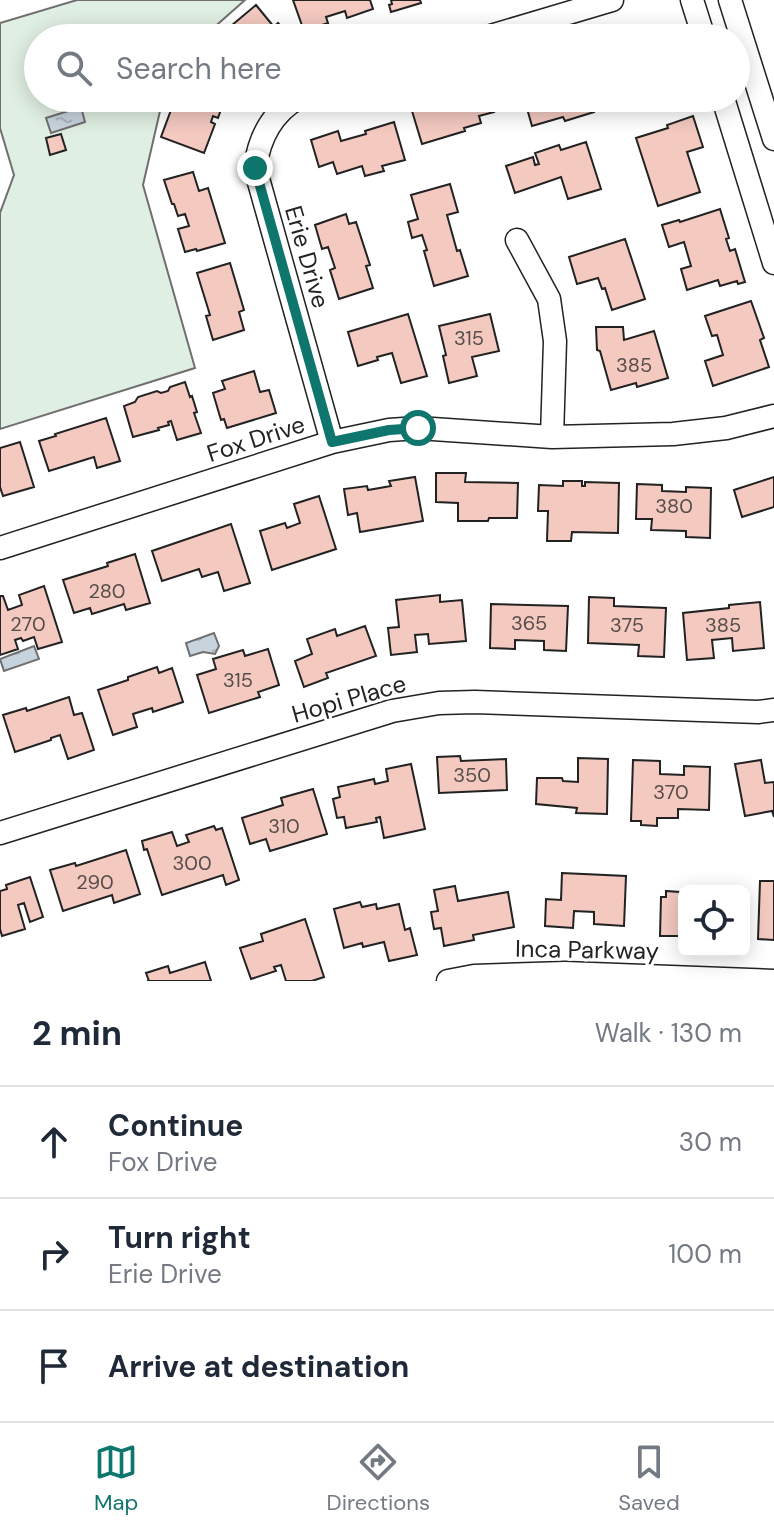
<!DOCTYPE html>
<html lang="en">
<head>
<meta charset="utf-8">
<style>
	body { margin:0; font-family:"DM Sans",sans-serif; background:#f2f2f3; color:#1f2937 }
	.controls { position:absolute; right:24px; bottom:24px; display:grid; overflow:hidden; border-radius:12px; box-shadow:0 4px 20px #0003 }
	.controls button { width:72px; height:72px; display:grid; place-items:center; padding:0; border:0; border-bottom:2px solid #e0e1e3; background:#fff; color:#1f2937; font:40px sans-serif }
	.stop { position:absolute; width:24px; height:24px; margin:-18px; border:6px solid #0f766e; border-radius:50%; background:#fff }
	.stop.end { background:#0f766e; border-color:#fff; box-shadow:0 2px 8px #0008 }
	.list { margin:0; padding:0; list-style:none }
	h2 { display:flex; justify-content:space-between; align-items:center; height:104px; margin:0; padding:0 32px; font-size:34px }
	h2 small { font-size:26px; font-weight:400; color:#747a83 }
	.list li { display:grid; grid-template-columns:52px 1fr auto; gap:24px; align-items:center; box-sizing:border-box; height:112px; padding:0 32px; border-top:2px solid #e0e1e3 }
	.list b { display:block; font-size:30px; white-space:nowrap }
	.list p { margin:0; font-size:26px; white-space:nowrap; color:#747a83 }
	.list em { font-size:26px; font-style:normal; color:#747a83 }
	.icon { flex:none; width:44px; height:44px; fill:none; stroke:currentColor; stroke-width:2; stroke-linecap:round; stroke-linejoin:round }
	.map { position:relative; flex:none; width:774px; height:981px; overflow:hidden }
	.search { position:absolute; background:#fff; box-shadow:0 4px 20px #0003; left:24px; right:24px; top:24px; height:88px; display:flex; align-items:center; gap:20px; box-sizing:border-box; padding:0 28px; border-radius:44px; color:#747a83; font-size:30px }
	.sheet { height:440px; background:#fff }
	nav { display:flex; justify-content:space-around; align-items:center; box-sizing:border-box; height:112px; border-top:2px solid #e0e1e3; background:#fff; font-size:22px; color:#747a83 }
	nav a { display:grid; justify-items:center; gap:4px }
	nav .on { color:#0f766e }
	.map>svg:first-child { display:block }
</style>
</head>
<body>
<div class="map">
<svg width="774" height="981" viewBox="0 0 774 981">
	<defs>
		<pattern id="water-ripples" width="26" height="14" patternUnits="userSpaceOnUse" patternTransform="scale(2)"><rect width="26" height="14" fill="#c7d3dd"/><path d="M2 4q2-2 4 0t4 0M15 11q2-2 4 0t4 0" fill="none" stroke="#abb5bd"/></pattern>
	</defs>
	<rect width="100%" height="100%" fill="#fff"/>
	<path fill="#e0efe3" stroke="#6f6f6f" stroke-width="2" d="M77,0H245L202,38H38V98H163L143,185L195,368L0,429V213L14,175L0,128V23Z"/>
	<path fill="url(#water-ripples)" stroke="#6f6f6f" stroke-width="2" d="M81,107L85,122L51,133L46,118Z
		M214,633L219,646L215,654L203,652L190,656L186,643Z
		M34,646L39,659L4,671L0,659Z"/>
	<path fill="#f3c9c0" stroke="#222" stroke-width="2" d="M293,0H370L373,9L347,18L345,11L326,17L328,23L304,31Z
		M391,0H420L421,3L391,12L389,5L392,4Z
		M256,5L274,27L278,23L291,38H206L220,26L225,31Z
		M178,98H225L218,118L213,116L211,122L215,124L204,153L161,137L171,110L174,111Z
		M441,98H489L494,112L479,116L481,123L464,128L465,131L422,144L412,111L430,105L429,102Z
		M524,98H590L594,112L565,121L563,117L532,126Z
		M693,116L703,147L687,152L700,192L658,206L636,138L668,128L667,125Z
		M394,122L405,160L382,166L384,171L365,176L362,166L337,174L333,162L319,167L311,140L338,131L341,141L366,134L365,131Z
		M61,134L66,150L50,155L46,138Z
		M586,142L601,189L568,199L561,177L515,193L506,166L533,157L535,165L539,164L535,153L559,145L561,150Z
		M193,172L199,191L208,188L225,243L197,251L196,249L185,252L178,229L189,226L185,214L178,216L174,204H172L164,180Z
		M450,184L458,212L447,215L457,251L460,250L468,276L434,286L424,251L427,250L422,235L412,238L408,222L418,219L411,195Z
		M720,209L729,238L726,239L730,251L735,249L745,282L738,284L737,281L720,286L718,280L687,290L681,269L691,266L684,242L669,247L662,225L679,220L680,222Z
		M346,214L349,224L356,222L370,265L366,266L373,288L339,299L330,270L335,268L328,247L322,249L315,225Z
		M625,239L645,299L612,310L605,288L602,289L598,278L577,284L569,257Z
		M230,263L244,310L239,312L244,330L213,340L206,316L210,315L197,273Z
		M751,301L764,338L760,340L769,367L713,386L705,361L723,355L717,335L712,336L705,316Z
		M408,314L427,376L401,383L392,353L377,357L378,360L358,366L348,332Z
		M490,314L499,351L472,357L477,376L449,383L443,356L446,355L439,326Z
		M596,327H623L624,340L654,331L668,378L637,387L636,383L611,390L600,351L597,350Z
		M254,371L260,392L269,390L276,413L227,428L224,419L221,420L213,393L225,389L222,381Z
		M185,382L190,397L192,396L197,412L194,413L201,433L177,440L171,421L168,422L169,425L158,428L159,430L133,437L124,406L135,402L138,397L157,391L161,393L168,391L170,387Z
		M106,418L120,461L97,468L94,457L49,471L39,441L56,436L55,434Z
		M20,442L34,487L3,496L0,487V448Z
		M436,473H466L465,482L518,483L517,518H489L488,521H458V503L436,502Z
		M415,477L423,521L360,532L357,513L348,515L344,489L367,486L368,490L391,486L389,481Z
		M774,477V507L742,517L734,490Z
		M563,481H582V486H585V482L619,483L618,533L572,532L571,541H547L548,511H538L539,485L563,486Z
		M637,484L662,485V491L686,492V487L711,488L710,538L686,537V531L651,530L652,519H636Z
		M319,496L336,549L272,570L260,531L285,523L287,528L300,523L294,504Z
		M231,524L250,583L224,591L218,572L202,577L199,569L162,581L152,551Z
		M135,554L150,603L126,610L124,604L92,614L90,608L74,613L63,580L108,566L107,563Z
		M44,586L62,642L38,649L34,637L23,641L21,638L15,640L18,649L0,655V596H3L8,610L22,605L19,595Z
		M440,595V602L462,600L466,641L429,644L428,634L415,635L417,652L391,655L388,628L399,627L396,600Z
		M589,597L614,598V606L666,608L664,657L638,656L639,645L588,643Z
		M760,602L764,648L733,651L732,638L712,640L714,658L687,660L683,613L729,608V605Z
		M491,604L568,606L566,651L544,650V641L515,640V649L490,648Z
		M365,626L376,656L326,673L328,678L304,687L295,661L312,654L307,639L335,629L337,636Z
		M268,649L279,685L258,692L260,697L209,713L197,675L216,669L213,659L243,650L245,656Z
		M157,667L159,673L172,668L183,702L153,712L152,708L133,714L137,727L113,735L98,690L128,680V677Z
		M69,697L74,715L82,713L94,750L68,759L60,735L51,738V740L15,752L3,715L26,708L27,711Z
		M460,756L461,761L506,759L507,790L439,793L437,757Z
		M578,758L608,759L607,814L576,813L577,808L536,804L537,778H562L563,781L578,782Z
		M633,760L660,761V774L684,775V766L710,767L709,810L678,809V818H657V826L641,825V821H631Z
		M761,760L765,783L774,782V817L772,811L745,816L735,764Z
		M411,764L425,829L384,838L380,817L376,818L377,822L346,828L344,817L337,818L333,799L340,797L338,787L374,779L375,784L388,781L386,769Z
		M313,789L327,834L270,851L266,839L250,844L242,818L283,805L281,798Z
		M214,826L216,830L222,828L239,880L226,885L223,875L162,895L147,849L144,850L142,841L172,832L177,846L189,842L186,835Z
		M126,850L140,894L114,903L112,895L63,911L50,870L75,863L76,866Z
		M562,873L626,876L624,926L594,924V912L574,911L573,928L545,926L546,899L561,900Z
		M30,877L43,917L30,922L24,903L18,905L25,929L2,936L0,929V891L7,889L6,885Z
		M760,881H774V940L758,939Z
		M455,886L458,901L508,892L514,927L473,935L474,940L444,946L441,928L434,929L431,912L438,911L434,890Z
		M666,891L680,892L679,899H684V941H681V936H660L661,897H666Z
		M360,902L362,907L376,904L377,909L399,904L405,930L410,928L417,955L389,961L384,942L363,947L362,943L344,948L334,909Z
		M305,919L324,977L312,981H286L281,965L274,967L276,971L251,979L240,948L263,941L261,934Z
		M205,962L211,981H147H149L146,973L168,966L170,973Z"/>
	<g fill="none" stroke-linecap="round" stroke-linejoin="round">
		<defs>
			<path id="minor" d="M692,0L704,38
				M730,0L774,139
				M484,38L612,0
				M298,98C272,113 259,139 255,168L332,442
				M723,98L774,263
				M517,240L549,299L555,341L552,437
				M0,548L332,442L389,430L418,428L552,437L673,434L726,428L774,416
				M0,833L392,711L439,703L475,702L758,712L774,710
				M448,981L474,976L565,973L774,981"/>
		</defs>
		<use href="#minor" stroke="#222" stroke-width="25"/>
		<use href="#minor" stroke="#fff" stroke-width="22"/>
	</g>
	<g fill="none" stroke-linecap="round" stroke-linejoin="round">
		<path stroke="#0f766e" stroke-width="10" d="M255,168L332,442L389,430L418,428"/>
	</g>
	<g text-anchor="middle" stroke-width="6" stroke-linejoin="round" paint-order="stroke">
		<g font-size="20" fill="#564c4a">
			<text x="469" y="345">315</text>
			<text x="634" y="372">385</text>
			<text x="674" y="513">380</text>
			<text x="107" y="598">280</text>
			<text x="529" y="630">365</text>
			<text x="28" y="631">270</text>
			<text x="627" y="632">375</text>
			<text x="723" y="632">385</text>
			<text x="238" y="687">315</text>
			<text x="472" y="782">350</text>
			<text x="671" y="799">370</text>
			<text x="284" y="833">310</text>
			<text x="192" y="870">300</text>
			<text x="95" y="889">290</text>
		</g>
		<g font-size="24" fill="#222" stroke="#fff">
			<text transform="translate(307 257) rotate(74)" y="8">Erie Drive</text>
			<text transform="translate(256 439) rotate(-18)" y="8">Fox Drive</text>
			<text transform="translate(349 699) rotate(-16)" y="8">Hopi Place</text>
			<text transform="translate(587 950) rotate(1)" y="8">Inca Parkway</text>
		</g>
	</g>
</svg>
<div class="controls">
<button><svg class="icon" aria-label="locate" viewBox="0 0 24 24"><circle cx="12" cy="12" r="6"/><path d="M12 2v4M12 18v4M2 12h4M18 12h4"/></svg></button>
</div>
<div class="stop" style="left:418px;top:428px"></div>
<div class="stop end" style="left:255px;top:168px"></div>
<div class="search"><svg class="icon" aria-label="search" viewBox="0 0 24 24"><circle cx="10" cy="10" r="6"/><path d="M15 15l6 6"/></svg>Search here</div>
</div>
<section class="sheet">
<h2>2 min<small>Walk · 130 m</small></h2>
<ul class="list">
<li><svg class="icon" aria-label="ahead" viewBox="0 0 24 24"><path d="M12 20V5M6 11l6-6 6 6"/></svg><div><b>Continue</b><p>Fox Drive</p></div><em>30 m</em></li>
<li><svg class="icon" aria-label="right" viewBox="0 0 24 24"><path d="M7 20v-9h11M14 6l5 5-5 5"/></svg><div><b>Turn right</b><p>Erie Drive</p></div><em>100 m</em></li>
<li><svg class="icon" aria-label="arrive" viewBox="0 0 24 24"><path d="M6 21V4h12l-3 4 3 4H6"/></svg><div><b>Arrive at destination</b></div></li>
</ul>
</section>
<nav>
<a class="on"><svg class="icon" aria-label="map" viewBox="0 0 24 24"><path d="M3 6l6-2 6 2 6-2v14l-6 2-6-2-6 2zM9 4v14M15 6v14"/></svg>Map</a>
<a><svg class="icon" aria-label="directions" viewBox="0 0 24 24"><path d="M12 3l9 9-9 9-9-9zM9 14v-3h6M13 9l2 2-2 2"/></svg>Directions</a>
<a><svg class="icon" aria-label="saved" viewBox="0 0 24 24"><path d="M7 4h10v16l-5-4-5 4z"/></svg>Saved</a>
</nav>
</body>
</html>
